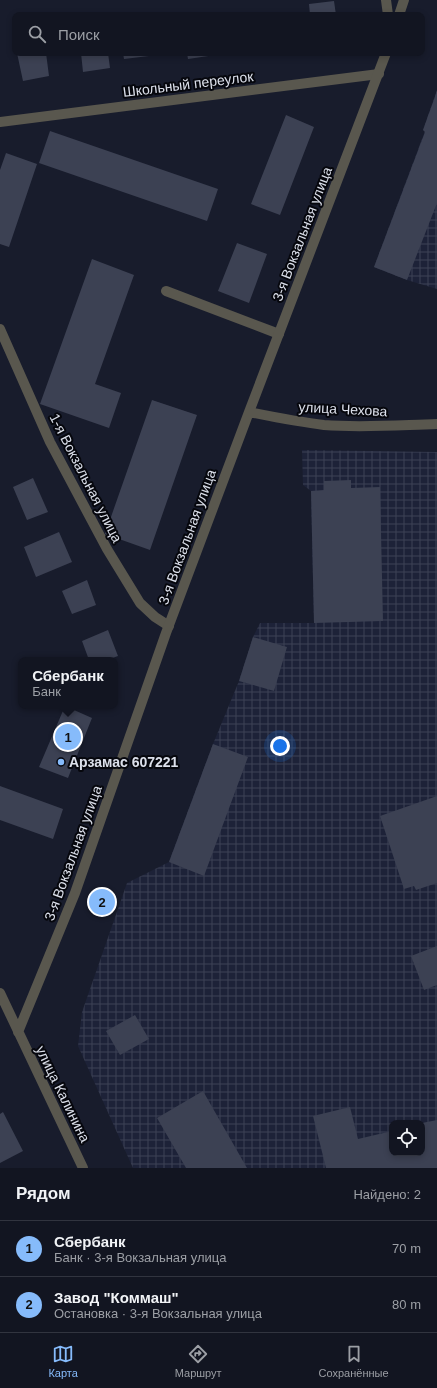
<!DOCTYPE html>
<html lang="ru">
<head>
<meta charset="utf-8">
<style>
	body { margin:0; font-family:Helvetica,sans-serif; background:#1b1e2a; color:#f1f3f6 }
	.controls { position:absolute; right:12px; bottom:12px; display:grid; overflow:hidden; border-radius:8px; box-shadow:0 2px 6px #0003 }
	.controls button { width:36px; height:36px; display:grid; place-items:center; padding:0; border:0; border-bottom:1px solid #31343f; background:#121521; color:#f1f3f6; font:20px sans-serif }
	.you { position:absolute; left:280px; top:746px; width:14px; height:14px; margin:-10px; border:3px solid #fff; border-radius:50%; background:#1a73e8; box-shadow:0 0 0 6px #1a73e833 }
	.badge { display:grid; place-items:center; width:26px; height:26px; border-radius:50%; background:#86bbfb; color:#111; font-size:13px; font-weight:700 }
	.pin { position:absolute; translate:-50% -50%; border:2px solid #fff; box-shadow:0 1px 4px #0006 }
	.popup { position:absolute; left:18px; top:657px; width:100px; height:52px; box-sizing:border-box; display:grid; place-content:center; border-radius:8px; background:#121521; filter:drop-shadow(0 1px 3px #0005); font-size:13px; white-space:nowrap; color:#9c9fa5 }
	.popup b { font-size:15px; color:#f1f3f6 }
	.popup::after { content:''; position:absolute; left:50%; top:100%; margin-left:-8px; border:8px solid transparent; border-top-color:#121521 }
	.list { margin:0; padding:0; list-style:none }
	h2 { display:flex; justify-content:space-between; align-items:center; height:52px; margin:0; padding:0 16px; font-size:17px }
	h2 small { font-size:13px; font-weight:400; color:#9c9fa5 }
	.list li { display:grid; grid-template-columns:26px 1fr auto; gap:12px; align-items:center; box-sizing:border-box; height:56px; padding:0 16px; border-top:1px solid #31343f }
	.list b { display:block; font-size:15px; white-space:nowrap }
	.list p { margin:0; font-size:13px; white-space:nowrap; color:#9c9fa5 }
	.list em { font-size:13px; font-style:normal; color:#9c9fa5 }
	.icon { flex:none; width:22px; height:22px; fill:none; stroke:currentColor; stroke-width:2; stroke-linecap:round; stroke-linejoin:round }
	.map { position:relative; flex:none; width:437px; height:1168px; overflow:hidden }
	.search { position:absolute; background:#121521; box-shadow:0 2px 6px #0003; left:12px; right:12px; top:12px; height:44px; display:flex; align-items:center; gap:10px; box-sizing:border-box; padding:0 14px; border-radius:8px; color:#9c9fa5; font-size:15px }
	.sheet { height:164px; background:#121521 }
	nav { display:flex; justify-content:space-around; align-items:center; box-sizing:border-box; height:56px; border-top:1px solid #31343f; background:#121521; font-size:11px; color:#9c9fa5 }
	nav a { display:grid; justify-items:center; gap:2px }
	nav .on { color:#86bbfb }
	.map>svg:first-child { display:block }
</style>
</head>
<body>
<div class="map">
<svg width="437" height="1168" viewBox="0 0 437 1168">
	<defs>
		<pattern id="industrial-grid" width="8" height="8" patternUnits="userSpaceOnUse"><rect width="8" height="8" fill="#1d2238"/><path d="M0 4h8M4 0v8" fill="none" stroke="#3d4255"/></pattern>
	</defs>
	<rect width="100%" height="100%" fill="#181c2c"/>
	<path fill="url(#industrial-grid)" fill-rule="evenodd" d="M437,90V289L407,280L374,267L425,131L423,130Z
		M302,450L437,452V1168H133L78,1046L82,1012L127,883L169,862L213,744L239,681L253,637L260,623H314L311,491L303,485ZM392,1123H422V1153H392Z"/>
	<path fill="#3c4153" d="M334,1L336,15H310L309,4Z
		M17,53H46L49,76L23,81Z
		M81,53H108L110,68L83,72Z
		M123,53H148L149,56L124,59Z
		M187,53H222V54L188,59Z
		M437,91V203L407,280L374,267L425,132L423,130Z
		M286,115L314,127L280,215L251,204Z
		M50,131L218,189L207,221L39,163Z
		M6,153L37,164L9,247L0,244V170Z
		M237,243L267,254L249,303L218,291Z
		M92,259L134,275L95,384L121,393L109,428L40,404Z
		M152,400L197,415L150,550L105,534Z
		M33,478L48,512L27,520L13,487Z
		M351,480V488L380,487L383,621L314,623L311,491L324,490V481Z
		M59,532L72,562L36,577L24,547Z
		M87,580L96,605L72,614L62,591Z
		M108,630L118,656L107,660H89L82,641Z
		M253,637L287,647L274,691L239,681Z
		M65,706L92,718L68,778L39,767Z
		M213,744L248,757L204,876L169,862Z
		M0,786L63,809L53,839L0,820Z
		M437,796V883L416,890L414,886L404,889L380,816Z
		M437,946V985L424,990L411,956Z
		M135,1015L149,1039L120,1055L106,1031Z
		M203,1091L247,1168H186L157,1118Z
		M350,1107L358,1139L392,1131V1153H422V1123L437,1120V1168H326L313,1116Z
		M3,1112L23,1151L0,1163V1114Z"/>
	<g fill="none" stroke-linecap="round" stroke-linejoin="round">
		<path stroke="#59574e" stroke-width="10" d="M166,291L279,334"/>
		<path stroke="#59574e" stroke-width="10" d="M386,0L388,15
			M0,122L379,74
			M0,329L50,442L107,549L140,603L155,617L169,626"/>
		<path stroke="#59574e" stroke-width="10" d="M399,15L404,0
			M249,412C274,417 299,422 324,425C362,428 400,425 437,424
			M0,993L83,1168
			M18,1032L75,893L166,633L249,412L386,53"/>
	</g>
	<circle fill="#86bbfb" stroke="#06070d" stroke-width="1.5" cx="61" cy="762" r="4"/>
	<g text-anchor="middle" stroke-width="4" stroke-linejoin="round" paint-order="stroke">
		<g font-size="14" fill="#dce0eb" stroke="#06070d">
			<text transform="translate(188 84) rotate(-7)" y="5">Школьный переулок</text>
			<text transform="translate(302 234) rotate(-69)" y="5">3-я Вокзальная улица</text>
			<text transform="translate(343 409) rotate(3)" y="5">улица Чехова</text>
			<text transform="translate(86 478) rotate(63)" y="5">1-я Вокзальная улица</text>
			<text transform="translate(187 537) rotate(-70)" y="5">3-я Вокзальная улица</text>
			<text transform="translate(73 853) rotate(-70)" y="5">3-я Вокзальная улица</text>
			<text transform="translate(63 1094) rotate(64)" y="5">улица Калинина</text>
		</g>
		<g font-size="14" font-weight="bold" fill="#dce0eb" stroke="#06070d" text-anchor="start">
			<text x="69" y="767">Арзамас 607221</text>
		</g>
	</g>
</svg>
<div class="controls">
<button><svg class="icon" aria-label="locate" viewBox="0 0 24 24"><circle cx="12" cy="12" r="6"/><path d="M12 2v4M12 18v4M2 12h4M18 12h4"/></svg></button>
</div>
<div class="you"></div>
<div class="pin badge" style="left:68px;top:737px">1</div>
<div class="popup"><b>Сбербанк</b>Банк</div>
<div class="pin badge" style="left:102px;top:902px">2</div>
<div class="search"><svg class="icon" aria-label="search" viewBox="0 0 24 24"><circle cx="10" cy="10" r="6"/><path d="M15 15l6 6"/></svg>Поиск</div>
</div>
<section class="sheet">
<h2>Рядом<small>Найдено: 2</small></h2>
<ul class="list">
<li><span class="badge">1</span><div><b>Сбербанк</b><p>Банк · 3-я Вокзальная улица</p></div><em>70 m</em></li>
<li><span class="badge">2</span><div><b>Завод &quot;Коммаш&quot;</b><p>Остановка · 3-я Вокзальная улица</p></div><em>80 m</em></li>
</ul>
</section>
<nav>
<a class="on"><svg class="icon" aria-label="map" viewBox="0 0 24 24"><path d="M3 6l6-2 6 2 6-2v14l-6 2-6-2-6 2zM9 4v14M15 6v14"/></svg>Карта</a>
<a><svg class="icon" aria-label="directions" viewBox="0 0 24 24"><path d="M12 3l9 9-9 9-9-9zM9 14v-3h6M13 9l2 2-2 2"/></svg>Маршрут</a>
<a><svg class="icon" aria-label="saved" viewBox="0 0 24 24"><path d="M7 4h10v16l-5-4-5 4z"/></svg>Сохранённые</a>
</nav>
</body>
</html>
